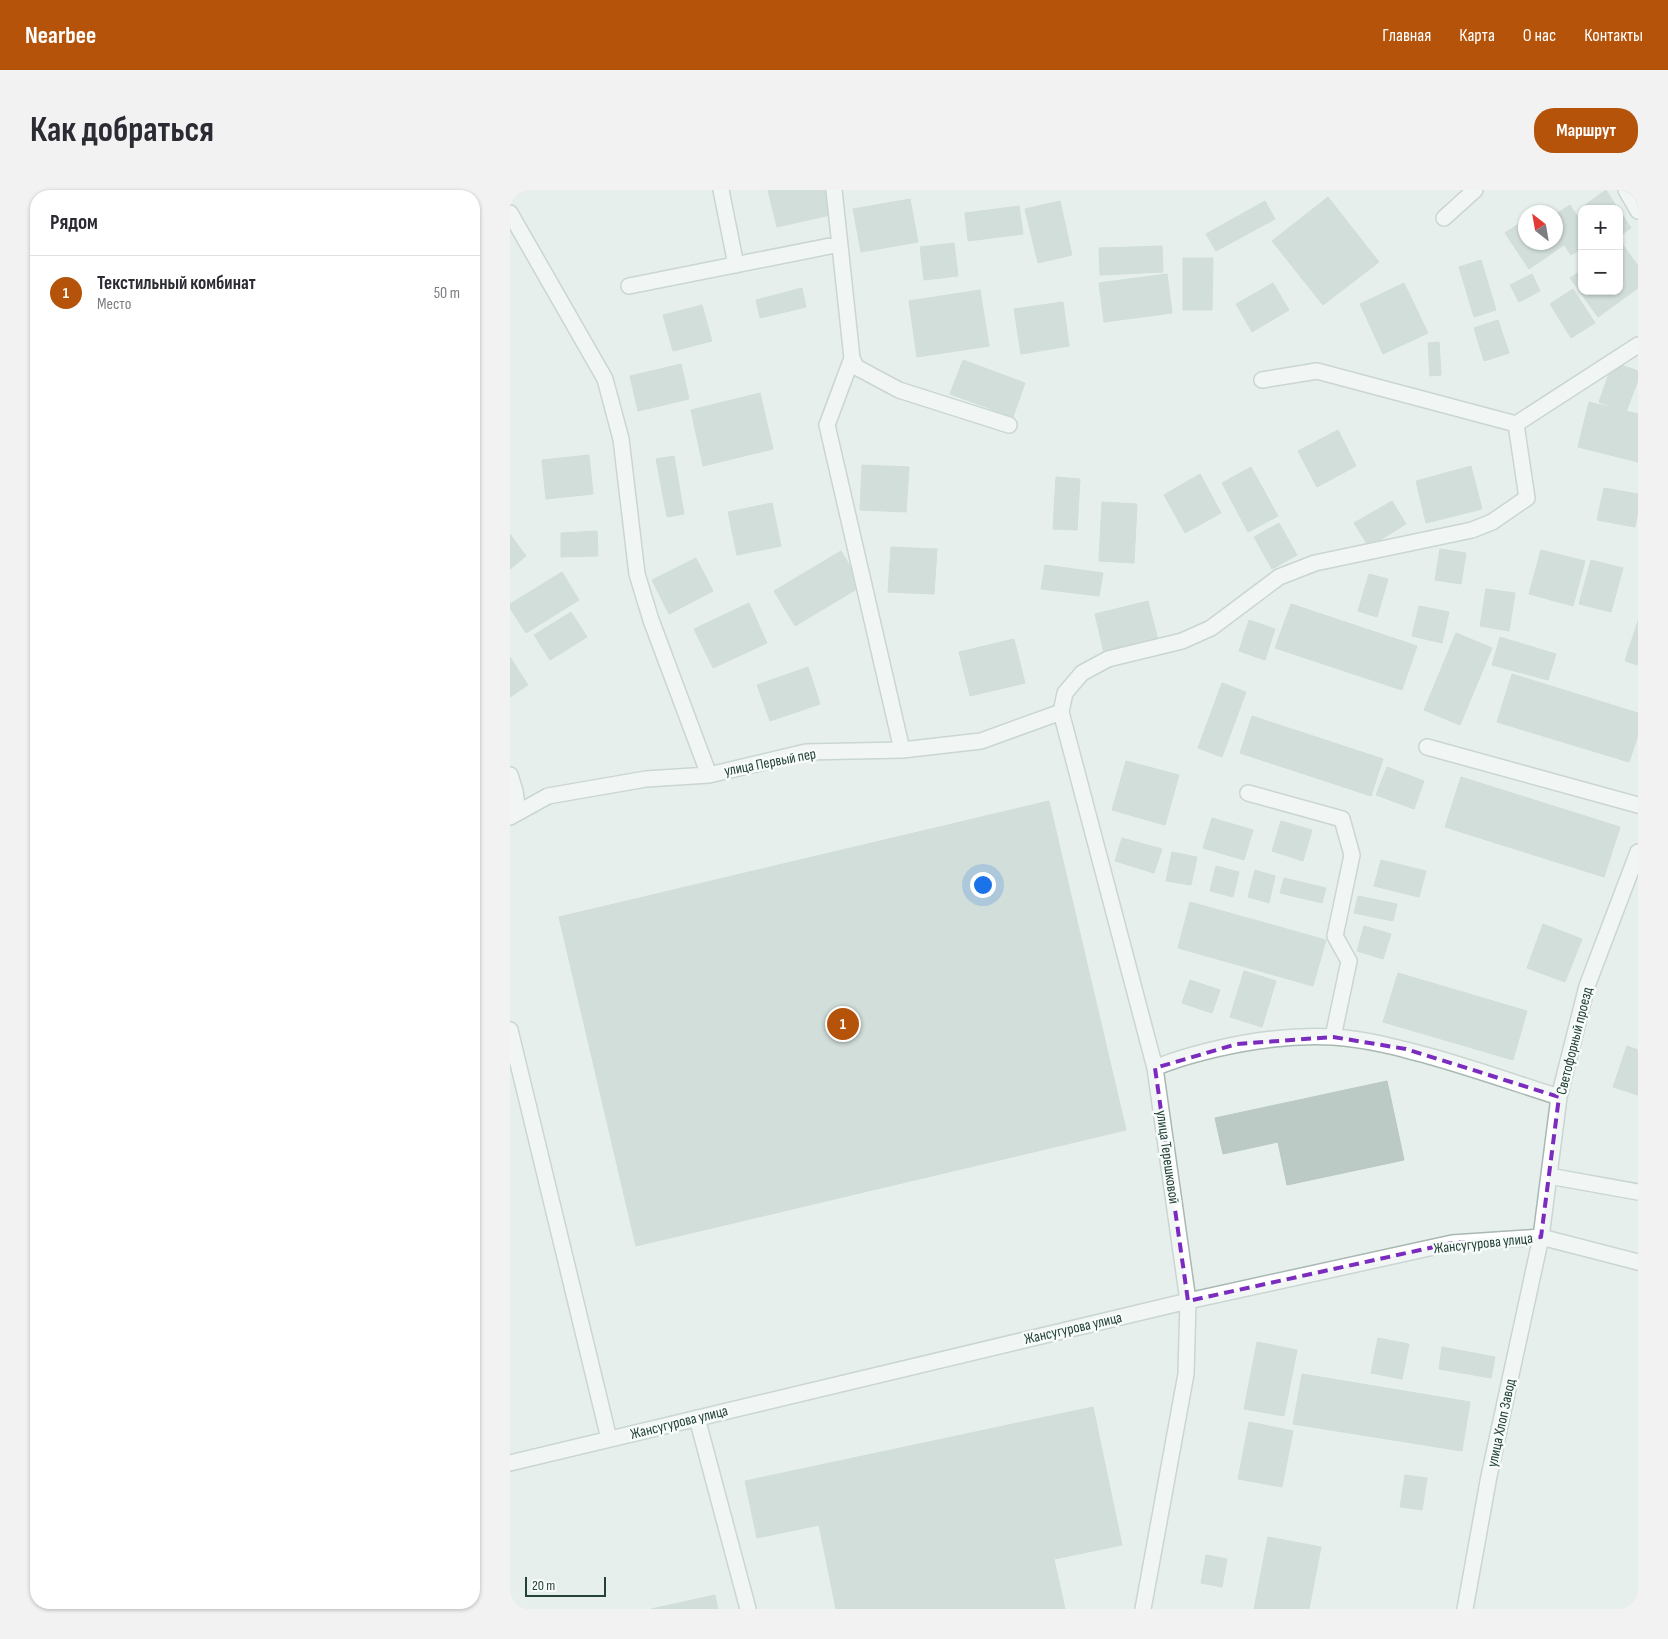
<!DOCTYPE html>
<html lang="ru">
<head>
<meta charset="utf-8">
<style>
	body { margin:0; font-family:"Sofia Sans Condensed",sans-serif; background:#f2f2f3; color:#2b2b33 }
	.controls { position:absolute; right:15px; top:15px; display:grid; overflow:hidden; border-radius:10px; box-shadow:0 1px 4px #0004 }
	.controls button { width:45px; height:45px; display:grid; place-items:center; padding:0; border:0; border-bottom:1px solid #e1e1e2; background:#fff; color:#2b2b33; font:25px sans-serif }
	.compass { position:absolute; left:1008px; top:15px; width:45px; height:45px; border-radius:50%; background:#fff; box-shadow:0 1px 4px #0004; rotate:329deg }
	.scale { position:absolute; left:15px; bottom:12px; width:81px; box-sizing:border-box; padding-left:5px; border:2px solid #24423a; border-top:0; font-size:14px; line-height:18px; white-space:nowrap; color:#24423a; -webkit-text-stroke:4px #f7fbf9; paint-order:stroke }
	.you { position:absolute; left:472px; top:694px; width:18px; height:18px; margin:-12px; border:4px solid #fff; border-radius:50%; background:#1a73e8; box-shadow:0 0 0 8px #1a73e833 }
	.badge { display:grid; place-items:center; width:32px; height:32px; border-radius:50%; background:#b45309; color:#fff; font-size:16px; font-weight:700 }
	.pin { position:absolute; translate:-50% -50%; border:2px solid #fff; box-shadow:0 1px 5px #0006 }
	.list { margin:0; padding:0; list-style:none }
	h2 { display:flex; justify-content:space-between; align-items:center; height:65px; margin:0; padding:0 20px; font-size:21px }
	h2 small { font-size:16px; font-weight:400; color:#7c7c81 }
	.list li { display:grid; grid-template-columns:32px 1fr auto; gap:15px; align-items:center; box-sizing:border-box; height:75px; padding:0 20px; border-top:1px solid #e1e1e2 }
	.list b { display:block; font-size:19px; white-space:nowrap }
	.list p { margin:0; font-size:16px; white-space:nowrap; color:#7c7c81 }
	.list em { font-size:16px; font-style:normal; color:#7c7c81 }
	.map { position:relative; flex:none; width:1128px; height:1419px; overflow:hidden; border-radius:20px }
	header { display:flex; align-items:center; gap:30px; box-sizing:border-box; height:70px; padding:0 25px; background:#b45309; color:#fff }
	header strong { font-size:24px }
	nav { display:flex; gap:28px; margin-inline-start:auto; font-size:18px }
	.intro { display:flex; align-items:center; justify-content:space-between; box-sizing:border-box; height:120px; padding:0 30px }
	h1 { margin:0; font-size:35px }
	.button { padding:12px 22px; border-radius:20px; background:#b45309; color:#fff; font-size:18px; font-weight:700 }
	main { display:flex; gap:30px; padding:0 30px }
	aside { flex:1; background:#fff; border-radius:20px; box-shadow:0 1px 4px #0004 }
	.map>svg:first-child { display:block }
</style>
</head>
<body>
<header>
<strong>Nearbee</strong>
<nav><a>Главная</a><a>Карта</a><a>О нас</a><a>Контакты</a></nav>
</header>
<div class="intro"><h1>Как добраться</h1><a class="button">Маршрут</a></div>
<main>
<aside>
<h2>Рядом<small></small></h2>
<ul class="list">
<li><span class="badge">1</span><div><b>Текстильный комбинат</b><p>Место</p></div><em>50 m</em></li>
</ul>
</aside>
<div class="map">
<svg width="1128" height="1419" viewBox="0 0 1128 1419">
	<rect width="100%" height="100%" fill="#e6efeb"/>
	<path fill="#bbcac4" stroke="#b8c9c2" d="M258,0H315L320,25L267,37Z
		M1096,0L1108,19H1077L1075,15Z
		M818,7L869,72L813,115L762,51Z
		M400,9L408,52L351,62L343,19Z
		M550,11L562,65L528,73L515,19Z
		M755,11L765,29L706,61L696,44Z
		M1060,15L1072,33V58L1061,65L1046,42V24Z
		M509,16L513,44L458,51L455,23Z
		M1109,20L1121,38L1109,46Z
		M1016,29V52H1046V42L1054,55L1019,79L995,43Z
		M1111,52L1128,76V98L1088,127L1060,88L1072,80V101H1109V54Z
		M444,53L448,86L414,90L410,57Z
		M652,56L653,82L590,85L589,58Z
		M673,68H703L702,120H673Z
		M971,70L986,120L964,127L949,77Z
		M657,84L662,123L594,132L589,93Z
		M1022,84L1030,101L1009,112L1000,95Z
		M763,93L779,120L742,142L726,114Z
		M894,93L918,143L873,164L850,114Z
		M292,98L296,117L250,128L246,110Z
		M1063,99L1085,133L1061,148L1040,114Z
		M470,100L479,156L407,167L399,111Z
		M553,112L559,156L511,164L504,119Z
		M192,115L202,151L163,161L153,125Z
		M988,130L999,163L974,171L964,138Z
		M929,152L931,185L920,186L918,153Z
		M453,170L515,193L503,227L440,204Z
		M1103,172L1128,181V190L1116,222L1089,212Z
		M171,174L179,209L128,221L120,186Z
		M250,203L263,259L193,276L181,220Z
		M1079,212L1128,224V272L1068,257Z
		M828,240L846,276L807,297L788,261Z
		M79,265L83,304L36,309L32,270Z
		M164,266L174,324L157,327L146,269Z
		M352,275L399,277L396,322L350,320Z
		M961,276L972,319L916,333L906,291Z
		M741,277L768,326L738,342L712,293Z
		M690,284L711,323L675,343L654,305Z
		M546,287L570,289L567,340L543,339Z
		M1094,298L1128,304V321L1125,337L1087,330Z
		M882,311L896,334L859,357L844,333Z
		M592,312L627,314L624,373L589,371Z
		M262,313L271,356L227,365L218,322Z
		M769,333L787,365L762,379L744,347Z
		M87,341L88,366L51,367V343Z
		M0,344L16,366L0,379Z
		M381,357L427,359L424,404L378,402Z
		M930,359L956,363L951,394L925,390Z
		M1031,360L1075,371L1063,416L1019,404Z
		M331,361L352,396L285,436L264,401Z
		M186,368L203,401L159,424L142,390Z
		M1081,370L1113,378L1101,422L1069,414Z
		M535,375L593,383L589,406L531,399Z
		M52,382L69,410L16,443L0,418V414Z
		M859,384L878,389L867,427L848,421Z
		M976,399L1005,403L999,441L970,436Z
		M638,411L648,450L594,463L585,424Z
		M239,413L257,453L203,478L184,439Z
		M781,414L907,456L892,500L765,458Z
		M909,416L939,422L932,453L902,446Z
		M61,422L77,447L40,470L24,445Z
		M739,430L765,439L755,470L729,461Z
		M1128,431V475L1115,471Z
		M946,443L982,458L950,535L914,520Z
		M990,447L1046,464L1038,490L982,475Z
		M504,449L515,493L460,506L449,462Z
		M0,467L18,495L0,507Z
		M298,477L310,514L260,531L247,495Z
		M1002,484L1128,523V545L1119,572L987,532Z
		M712,493L736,502L712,567L688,558Z
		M742,526L873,569L861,606L730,563Z
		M616,571L669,585L655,635L602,620Z
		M877,577L914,591L904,619L866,605Z
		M951,587L1110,637L1094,687L935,637Z
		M539,611L616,940L126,1056L49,727Z
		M702,628L743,640L734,670L693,658Z
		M771,631L802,640L793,671L762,661Z
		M612,648L652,659L644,683L605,671Z
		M662,662L687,667L681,695L656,691Z
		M871,670L916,681L909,707L864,696Z
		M706,676L729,682L723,707L700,701Z
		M745,680L765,686L759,713L738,707Z
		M774,688L816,698L812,713L770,703Z
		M848,706L887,714L883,731L844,723Z
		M680,712L816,750L803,796L668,758Z
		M1033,734L1072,749L1055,792L1017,778Z
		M854,736L881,744L873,769L847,761Z
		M734,781L766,791L752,837L720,827Z
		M888,783L1017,821L1003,870L873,832Z
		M680,790L710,800L702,823L672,813Z
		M1117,856L1128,860V905L1103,897Z
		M877,891L894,970L777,995L768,952L713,964L705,928Z
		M868,1148L899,1154L892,1189L861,1183Z
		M747,1152L787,1160L774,1226L734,1219Z
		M932,1157L985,1167L981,1188L929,1179Z
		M792,1184L960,1212L952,1261L783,1234Z
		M583,1217L612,1355L544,1369L555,1419H326L309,1335L247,1348L235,1291Z
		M739,1232L783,1241L772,1297L728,1289Z
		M895,1285L917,1288L912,1320L890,1317Z
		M758,1347L811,1357L799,1419H744Z
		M696,1365L717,1369L712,1397L691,1393Z
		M205,1405L208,1419H141Z"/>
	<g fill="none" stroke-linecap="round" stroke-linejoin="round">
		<defs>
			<path id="minor" d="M211,0L226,75
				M324,0L342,168L346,177L389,200L499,235
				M1116,0L1128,21
				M0,23L95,189L111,249L127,384L141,430L199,585
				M934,28L965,0
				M119,96L330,54
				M342,168L317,235L392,560
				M752,190L807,181L1006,234L1128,155
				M917,557L1128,615
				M0,585L5,601L8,622
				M738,603L832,629L842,665L825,746L839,771L823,847
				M0,627L38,606L136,589L199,585L296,562L392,560L471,551L551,522
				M0,840L99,1249
				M645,878C665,869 685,864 706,859C744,850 784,845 823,847C858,849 893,859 926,868C968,880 1008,894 1049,907
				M1039,986L1128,1002
				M187,1228L238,1419
				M0,1273L678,1111L942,1053L1031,1047L1128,1072
				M633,1419L676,1184L678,1111L645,878L551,522L555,503L572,483L598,469L672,451L701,438L769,387L805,373L962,340L982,332L1017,308L1006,234
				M955,1419L979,1286L1031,1047L1049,907L1077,796L1128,662"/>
		</defs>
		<use href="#minor" stroke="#a8b8b2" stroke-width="18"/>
		<use href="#minor" stroke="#fff" stroke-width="15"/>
	</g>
	<path d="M0 0H1128V1419H0ZM823,847L896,859L1049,907L1031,1047L942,1053L678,1111L645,878L727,854Z" fill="#e6efeb" fill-opacity=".55" fill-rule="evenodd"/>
	<path fill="none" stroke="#7b2cbf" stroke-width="4" stroke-dasharray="10 6" stroke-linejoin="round" d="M823,847L896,859L1049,907L1031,1047L942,1053L678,1111L645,878L727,854Z"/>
	<g text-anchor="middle" stroke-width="5" stroke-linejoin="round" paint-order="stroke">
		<g font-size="15" fill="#24423a" stroke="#f7fbf9">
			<text transform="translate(260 572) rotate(-11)" y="5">улица Первый пер</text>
			<text transform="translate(1064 851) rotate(-76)" y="5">Светофорный проезд</text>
			<text transform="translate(658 967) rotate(82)" y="5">улица Терешковой</text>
			<text transform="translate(973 1053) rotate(-6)" y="5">Жансугурова улица</text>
			<text transform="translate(563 1138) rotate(-13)" y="5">Жансугурова улица</text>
			<text transform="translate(169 1232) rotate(-14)" y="5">Жансугурова улица</text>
			<text transform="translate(991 1233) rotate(-78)" y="5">улица Хлоп Завод</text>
		</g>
	</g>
</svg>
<div class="controls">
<button>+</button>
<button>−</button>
</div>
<svg class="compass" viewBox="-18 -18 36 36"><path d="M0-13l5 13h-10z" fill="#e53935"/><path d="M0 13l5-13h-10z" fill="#7c7c81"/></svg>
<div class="scale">20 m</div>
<div class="you"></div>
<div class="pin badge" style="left:333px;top:834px">1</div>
</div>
</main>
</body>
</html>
